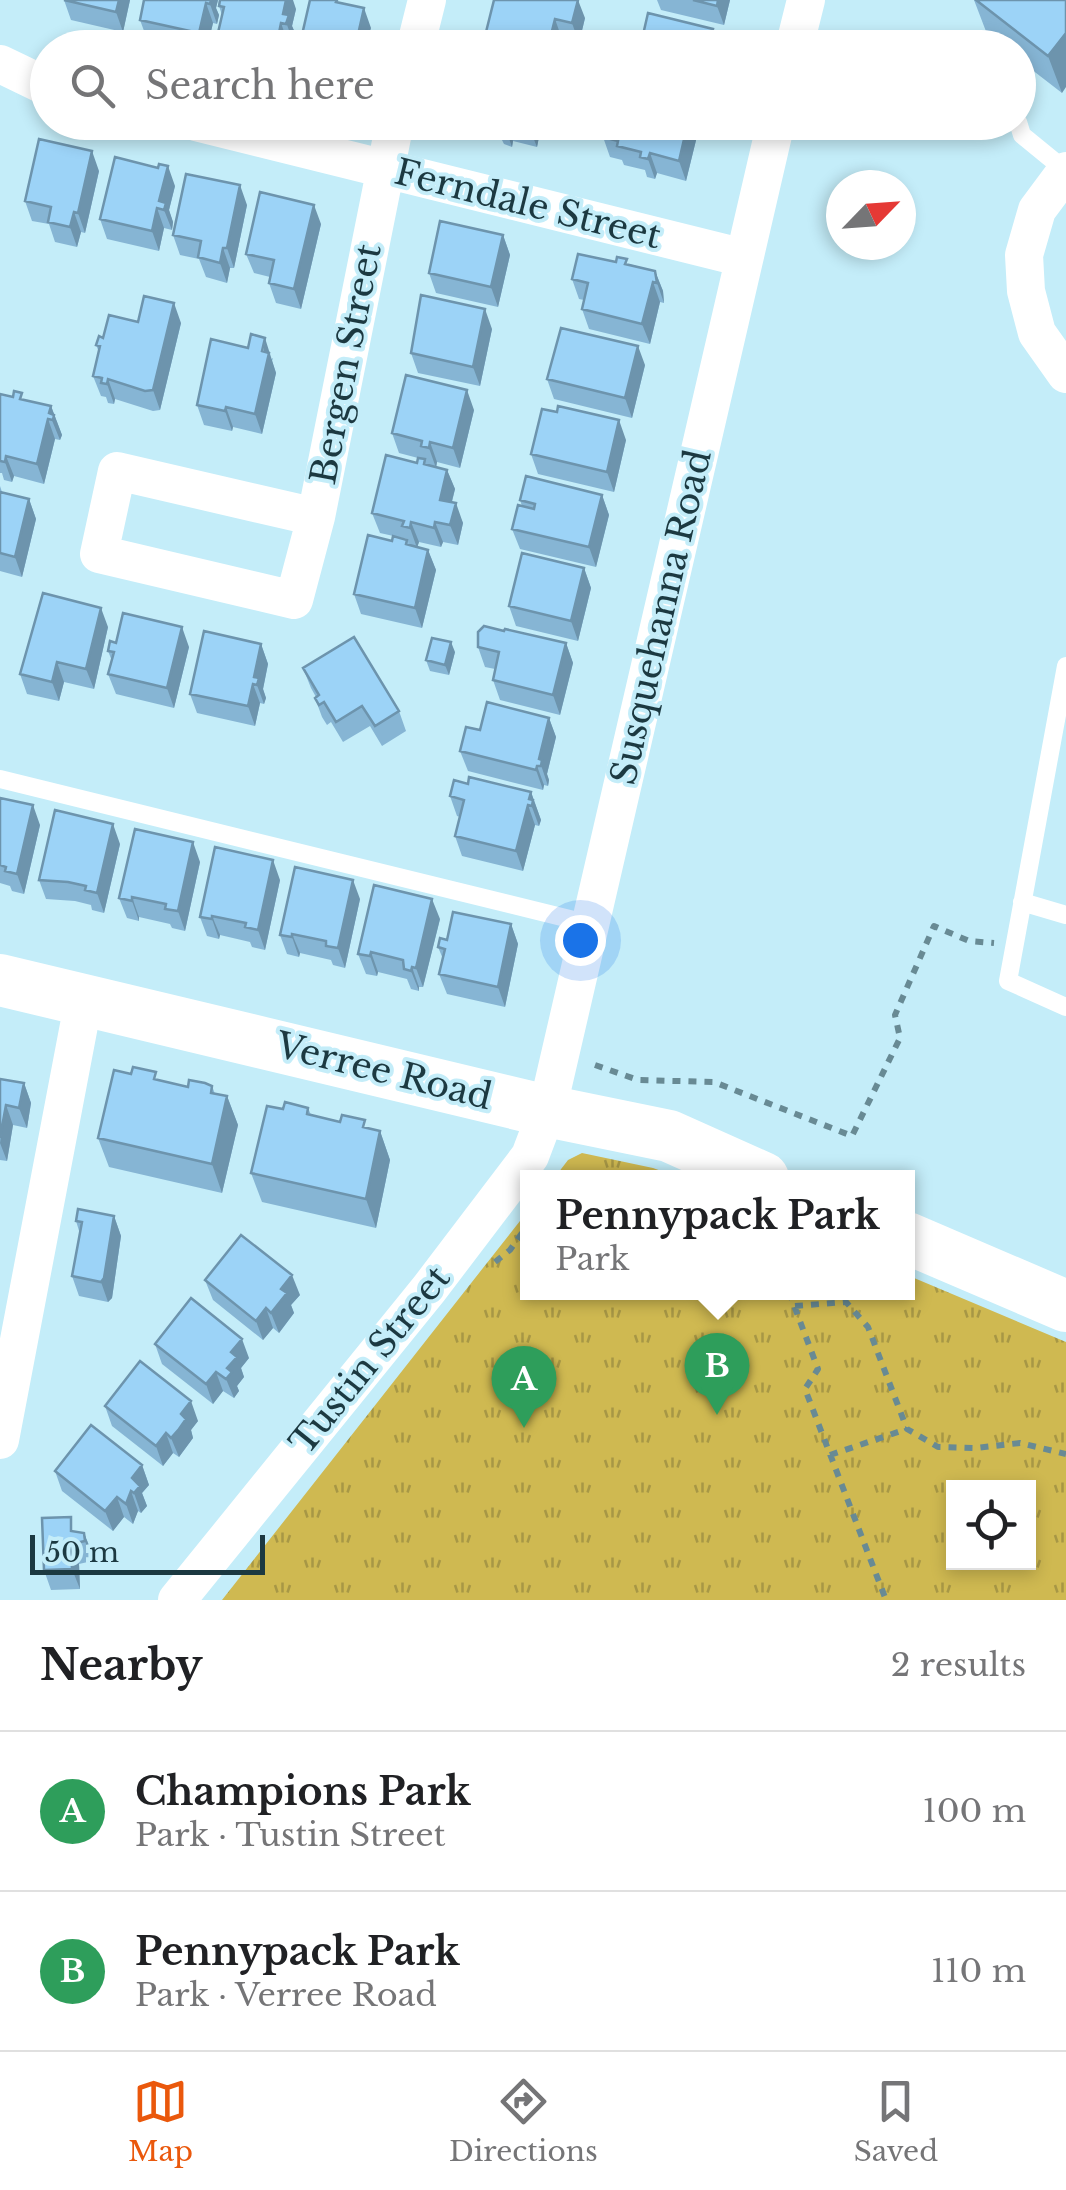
<!DOCTYPE html>
<html lang="en">
<head>
<meta charset="utf-8">
<style>
	body { margin:0; font-family:"Libre Baskerville",serif; background:#f2f2f2; color:#202124 }
	.controls { position:absolute; right:30px; bottom:30px; display:grid; overflow:hidden; border-radius:0px; box-shadow:0 5px 15px #0003 }
	.controls button { width:90px; height:90px; display:grid; place-items:center; padding:0; border:0; border-bottom:2px solid #e0e0e0; background:#fff; color:#202124; font:50px sans-serif }
	.compass { position:absolute; left:826px; top:170px; width:90px; height:90px; border-radius:50%; background:#fff; box-shadow:0 5px 15px #0003; rotate:65deg }
	.scale { position:absolute; left:30px; bottom:25px; width:235px; box-sizing:border-box; padding-left:10px; border:5px solid #1c3941; border-top:0; font-size:28px; line-height:35px; white-space:nowrap; color:#1c3941; -webkit-text-stroke:8px #c4edf9; paint-order:stroke }
	.you { position:absolute; left:580px; top:940px; width:35px; height:35px; margin:-25px; border:8px solid #fff; border-radius:50%; background:#1a73e8; box-shadow:0 0 0 15px #1a73e833 }
	.badge { display:grid; place-items:center; width:65px; height:65px; border-radius:50%; background:#ea580c; color:#fff; font-size:32px; font-weight:700 }
	.pin { position:absolute; translate:-50% -82px; filter:drop-shadow(0 2px 5px #0008) }
	.pin::after { content:''; position:absolute; top:52px; width:35px; height:30px; background:inherit; clip-path:polygon(0 0,100% 0,50% 100%) }
	.popup { position:absolute; left:520px; top:1170px; width:395px; height:130px; box-sizing:border-box; display:grid; place-content:center; border-radius:0px; background:#fff; filter:drop-shadow(0 2px 8px #0005); font-size:32px; white-space:nowrap; color:#757577 }
	.popup b { font-size:38px; color:#202124 }
	.popup::after { content:''; position:absolute; left:50%; top:100%; margin-left:-20px; border:20px solid transparent; border-top-color:#fff }
	.list { margin:0; padding:0; list-style:none }
	h2 { display:flex; justify-content:space-between; align-items:center; height:130px; margin:0; padding:0 40px; font-size:42px }
	h2 small { font-size:32px; font-weight:400; color:#757577 }
	.list li { display:grid; grid-template-columns:65px 1fr auto; gap:30px; align-items:center; box-sizing:border-box; height:160px; padding:0 40px; border-top:2px solid #e0e0e0 }
	.list b { display:block; font-size:38px; white-space:nowrap }
	.list p { margin:0; font-size:32px; white-space:nowrap; color:#757577 }
	.list em { font-size:32px; font-style:normal; color:#757577 }
	.icon { flex:none; width:55px; height:55px; fill:none; stroke:currentColor; stroke-width:2; stroke-linecap:round; stroke-linejoin:round }
	.map { position:relative; flex:none; width:1066px; height:1600px; overflow:hidden }
	.search { position:absolute; background:#fff; box-shadow:0 5px 15px #0003; left:30px; right:30px; top:30px; height:110px; display:flex; align-items:center; gap:25px; box-sizing:border-box; padding:0 35px; border-radius:55px; color:#757577; font-size:38px }
	.sheet { height:450px; background:#fff }
	nav { display:flex; justify-content:space-around; align-items:center; box-sizing:border-box; height:140px; border-top:2px solid #e0e0e0; background:#fff; font-size:28px; color:#757577 }
	nav a { display:grid; justify-items:center; gap:5px }
	nav .on { color:#ea580c }
	.map>svg:first-child { display:block }
</style>
</head>
<body>
<div class="map">
<svg width="1066" height="1600" viewBox="0 0 1066 1600">
	<defs>
		<pattern id="park-tufts" width="24" height="20" patternUnits="userSpaceOnUse" patternTransform="scale(2.5)"><rect width="24" height="20" fill="#cfb951"/><path d="M3 7l-1-3M5 7V3M7 7l1-3M15 17l-1-3M17 17v-4M19 17l1-3" fill="none" stroke="#a79745"/></pattern>
	</defs>
	<rect width="100%" height="100%" fill="#c4edf9"/>
	<path fill="url(#park-tufts)" fill-rule="evenodd" d="M582,1153L653,1168L678,1177H555L568,1160Z
		M527,1212V1292H907V1275L1066,1342V1600H222ZM954,1488H1028V1562H954Z"/>
	<g fill="none" stroke-linecap="round" stroke-linejoin="round">
		<path stroke="#688a94" stroke-width="6" stroke-dasharray="8 8" stroke-linecap="butt" d="M595,1065L638,1080L714,1082L852,1136L900,1038L895,1015L934,926L969,941L994,943
			M576,1178L584,1173L612,1178
			M495,1262L510,1250L527,1226
			M789,1292L818,1369L805,1389L886,1600
			M795,1306L846,1302L868,1327L907,1429L938,1447L976,1448L1020,1443L1066,1454
			M830,1455L907,1429"/>
		<path stroke="#fff" stroke-width="18" d="M1018,70L1023,63
			M1018,122L1022,135L1066,171
			M1066,666L1008,981L1066,1007
			M0,779L590,924
			M1022,902L1066,915"/>
		<path stroke="#fff" stroke-width="38" d="M415,48L427,0
			M794,48L806,0
			M0,64L48,87
			M196,122L744,258
			M1066,171L1037,210L1024,255L1026,291L1037,333L1066,374
			M316,517L117,471L99,554L294,600L316,517L395,122
			M0,1440L84,999
			M177,1600L429,1289L530,1156L547,1111L776,122"/>
		<path stroke="#fff" stroke-width="52" d="M0,980L547,1111L669,1136L763,1178
			M907,1238L1066,1306"/>
	</g>
	<path fill="#86b5d4" d="M64,0H130L123,32L71,20Z
		M218,0L216,8L219,15L217,24L213,23L207,48H183L147,39L140,20Z
		M494,0L585,18L579,43L562,39L560,48H491L486,32Z
		M657,0H730L724,25L661,10Z
		M974,0H1066L1062,93L1018,59V48H1003L987,34Z
		M219,6L296,9L292,26L296,35L294,44L288,43L287,48H221L217,37L222,15Z
		M472,122H542L537,147L513,141L512,147L504,144L501,138L475,132Z
		M606,122H697L699,128L686,181L657,173L655,179L647,177L645,170L624,165L622,160L610,157L603,137Z
		M99,171L85,233L81,232L77,247L55,242L49,224L32,221L25,201Z
		M175,186L169,210L173,222L172,230L164,228L159,251L107,239L100,219Z
		M247,205L234,268H230L227,283L206,277L199,259L180,255L173,235Z
		M321,224L301,309L276,303L269,283L270,277L254,273L246,254Z
		M503,235L510,255L498,307L436,293L429,273Z
		M629,264L655,271L663,291L664,303L660,302L650,344L589,329L582,309L584,300L579,299L572,279Z
		M138,322L181,323L160,410L153,411L115,399L114,404L108,403L106,397L101,396L93,376L99,352L96,345L103,338Z
		M492,329L480,386L418,373L411,353Z
		M273,358L272,361L276,373L262,434L233,427L232,431L204,425L197,405Z
		M645,365L632,418L554,399L547,379Z
		M0,394L51,406L62,435L60,440L55,439L44,484L14,476L12,482L4,480L2,473H0Z
		M474,410L460,468L437,462L436,467L447,470L455,489L452,502L463,523L458,545L443,542L441,547L419,542L417,547L428,550L436,570L422,628L361,614L354,594L392,541L407,540L409,545L407,539L380,533L372,513L417,463L418,458L399,453L392,433Z
		M626,440L614,492L538,474L531,454Z
		M0,486L2,492L29,499L36,519L22,577L0,571Z
		M602,495L609,515L596,567L520,549L512,529L522,506L520,500Z
		M584,568L591,588L578,641L516,626L509,606Z
		M108,627L94,689L64,682L59,701L27,694L20,674Z
		M504,631L566,643L573,663L560,715L500,700L493,680L495,669L485,667L478,647Z
		M116,643L189,647L174,708L116,694L108,674L112,661L108,651Z
		M261,644L268,664L263,689L266,698L264,704L260,703L255,726L197,713L190,694Z
		M455,652L449,675L430,671L426,660Z
		M303,668L399,711L406,731L382,746L370,726L343,742L331,722L327,725L322,717L315,698L316,697L311,688Z
		M549,718L556,737L547,774L549,780L548,786L544,785L543,790L468,771L460,751L480,730Z
		M468,784L531,792L541,820L539,826L535,825L523,871L462,856L455,836L460,817L457,816L450,796Z
		M0,798L40,825L24,894L12,891L10,886L0,883Z
		M120,844L104,913L92,910L91,905L75,901L46,899L39,880Z
		M200,862L185,931L172,928L170,924L139,917V921L127,918L119,898Z
		M280,880L265,950L252,947L250,942L220,935L219,939L207,936L200,917Z
		M360,899L345,968L333,965L331,960L300,953L299,957L287,954L280,935Z
		M440,919L423,987H419V991L411,989L407,979L378,972L377,976L366,974L358,954Z
		M511,924L518,944L505,1007L447,994L439,974L443,959L438,947L447,940Z
		M0,1079L24,1083L31,1103L27,1128L13,1125L7,1161L0,1160Z
		M159,1080L188,1087L212,1086L215,1094L227,1096L238,1125L222,1193L109,1167L98,1138Z
		M308,1108L311,1115L380,1131L390,1160L376,1228L262,1202L251,1173L283,1109Z
		M114,1216L121,1236L112,1298L108,1302L79,1296L72,1276L80,1234L76,1221Z
		M205,1280L300,1295L291,1305L294,1313L279,1333L273,1328L263,1340L213,1300Z
		M155,1344L249,1358L241,1368L244,1377L237,1386L239,1391L234,1398L223,1391L213,1404L162,1364Z
		M105,1406L198,1421L191,1430L193,1438L179,1457L173,1453L163,1466L112,1426Z
		M142,1465L149,1485L142,1493L147,1506L141,1513L138,1511L133,1524L124,1517L113,1531L62,1491L55,1471Z
		M76,1532L84,1533L92,1553V1561L79,1564L80,1589L51,1590L44,1570Z"/>
	<path fill="#6d94ad" d="M119,0H130L123,32L116,12Z
		M210,0H218L216,8L219,15L217,24L210,4Z
		M286,0H293L296,9L292,26L296,35L294,44L283,14Z
		M578,0L585,18L579,43L572,23Z
		M718,0H730L724,25L717,6Z
		M206,3L213,23L207,48H204L199,33Z
		M364,8L371,28L366,48H355Z
		M555,19L562,39L560,48L548,47Z
		M281,23L288,43L287,48H276Z
		M713,29L719,48H708Z
		M1066,33V87L1062,93L1048,56Z
		M506,122L513,141L512,147L505,127Z
		M530,122H542L537,147L529,127Z
		M688,122H697L699,128L686,181L679,161Z
		M92,151L99,171L85,233L78,213Z
		M650,153L657,173L655,179L648,159Z
		M168,166L175,186L169,210L173,222L172,230L164,210L159,201Z
		M240,185L247,205L234,268L227,248Z
		M314,205L321,224L301,309L294,289Z
		M157,208L164,228L159,251L152,231Z
		M74,212L81,232L77,247L70,227Z
		M503,235L510,255L498,307L491,287Z
		M223,248L230,268L227,283L220,263Z
		M655,271L663,291L664,303L657,283Z
		M653,282L660,302L650,344L642,324Z
		M174,303L181,323L160,410L153,390Z
		M485,309L492,329L480,386L473,367Z
		M265,338L276,373L262,434L255,414Z
		M638,346L645,365L632,418L625,398Z
		M108,379L115,399L114,404L107,384Z
		M467,390L474,410L460,468L453,448Z
		M51,406L62,435L60,440L49,413Z
		M226,407L233,427L232,431L225,411Z
		M48,419L55,439L44,484L37,464Z
		M619,420L626,440L614,492L607,472Z
		M430,442L437,462L436,468L429,448Z
		M6,456L14,476L12,482L5,462Z
		M447,470L455,489L447,520L440,500Z
		M602,495L609,515L596,567L589,547Z
		M29,499L36,519L22,577L15,557Z
		M456,503L463,523L458,545L450,525Z
		M411,522L419,542L417,548L410,528Z
		M435,522L443,542L441,547L434,528Z
		M428,550L436,570L422,628L415,608Z
		M584,568L591,588L578,641L571,621Z
		M101,608L108,627L94,689L86,669Z
		M182,627L189,647L174,708L167,688Z
		M451,642L455,652L449,675L445,665Z
		M566,643L573,663L560,715L553,695Z
		M261,644L268,664L263,689L266,698L264,704L254,677Z
		M57,662L64,682L59,701L52,682Z
		M253,684L260,703L255,726L248,706Z
		M549,718L556,737L547,774L549,780L548,786L539,759Z
		M537,766L544,785L543,790L536,770Z
		M531,792L541,820L539,826L529,799Z
		M33,805L40,825L24,894L17,874Z
		M528,805L535,825L523,871L516,851Z
		M113,824L120,844L104,913L97,893Z
		M193,842L200,862L185,931L178,911Z
		M273,860L280,880L265,950L258,930Z
		M353,880L360,899L345,968L338,948Z
		M132,897L139,917V921L132,901Z
		M432,899L440,919L423,987L416,968Z
		M212,916L220,935L219,939L212,919Z
		M511,924L518,944L505,1007L498,987Z
		M292,934L300,953L299,957L292,937Z
		M371,952L378,972L377,976L370,956Z
		M412,967L419,987V991L411,971Z
		M24,1083L31,1103L27,1128L19,1108Z
		M227,1096L238,1125L222,1193L212,1164Z
		M6,1105L13,1125L7,1161L0,1143Z
		M380,1131L390,1160L376,1228L366,1199Z
		M114,1216L121,1236L112,1298L108,1302L101,1282Z
		M292,1275L300,1295L291,1305L294,1313L279,1333L271,1313L281,1289Z
		M266,1308L273,1328L263,1340L256,1321Z
		M242,1339L249,1358L241,1368L244,1377L237,1386L239,1391L234,1398L226,1379L227,1368L231,1352Z
		M216,1372L223,1391L213,1404L206,1384Z
		M191,1401L198,1421L191,1430L193,1438L179,1457L171,1438L181,1414Z
		M166,1433L173,1453L163,1466L156,1446Z
		M142,1465L149,1485L142,1493L147,1506L141,1513L134,1493L132,1478Z
		M131,1491L138,1511L133,1524L126,1504Z
		M117,1497L124,1517L113,1531L105,1511Z
		M84,1533L92,1553V1561L85,1541Z
		M71,1544L79,1564L80,1589L72,1569Z"/>
	<path fill="#9cd3f7" stroke="#6d94ad" stroke-width="2.5" d="M64,0H119L116,12Z
		M144,0H211L210,4L206,3L199,33L140,20Z
		M220,0H286L283,14L289,15L286,24L281,23L276,48H263L217,37L224,7L219,6Z
		M310,0H337L336,2L364,8L355,48H299Z
		M494,0H578L572,23L555,19L548,47L486,32Z
		M693,0H718L717,6Z
		M976,0H1066V33L1048,56Z
		M648,13L713,29L708,48H640Z
		M511,122H530L529,127Z
		M606,122H688L679,161L650,153L648,159L640,157L641,152L617,146L618,141L603,137Z
		M39,139L92,151L78,213L74,212L70,227L48,222L51,207L25,201Z
		M115,157L158,168L159,164L168,166L159,201L166,203L164,210L157,208L152,231L100,219Z
		M186,174L240,185L227,248H223L220,263L198,257L201,241L173,235Z
		M260,192L314,205L294,289L269,283L274,260L246,254Z
		M440,221L503,235L491,287L429,273Z
		M578,254L616,262L617,257L627,259L625,264L655,271L657,283L653,282L642,324L582,309L588,283L572,279Z
		M421,295L485,309L473,367L411,353Z
		M144,296L174,303L153,390L145,391L108,379L107,384L101,383L102,378L93,376L100,346L96,345L99,336L103,338L109,315L138,322Z
		M561,328L638,346L625,398L547,379Z
		M251,334L265,338L262,351L269,353L255,414L226,407L225,411L197,405L211,339L248,348Z
		M406,375L467,390L453,448L430,442L429,448L421,446L422,441L392,433Z
		M14,391L22,393L20,399L51,406L49,413L54,415L53,420L48,419L37,464L6,456L5,462L0,461V394L13,397Z
		M558,406L619,420L607,472L531,454L542,409L557,412Z
		M386,455L417,463L418,458L425,459L424,464L447,470L440,500L456,503L450,525L435,522L434,528L411,522L410,528L402,526L404,521L372,513Z
		M526,476L602,495L589,547L512,529L518,505L534,509L535,504L520,500Z
		M0,492L29,499L15,557L0,553Z
		M368,535L392,541L393,536L407,540L406,544L428,550L415,608L354,594Z
		M522,553L584,568L571,621L509,606Z
		M43,593L101,608L86,669L57,662L52,682L20,674Z
		M123,613L182,627L167,688L108,674L114,652L108,651L110,641L116,643Z
		M484,626L504,631L505,629L566,643L553,695L493,680L499,652L478,647V632Z
		M204,631L261,644L254,677L259,678L257,685L253,684L248,706L190,694Z
		M354,637L399,711L375,726L362,706L336,722L324,702L319,705L315,698L319,695L303,668Z
		M432,638L451,642L445,665L426,660Z
		M487,702L549,718L539,759L542,760L541,766H537L536,770L460,751L466,727L480,730Z
		M469,777L531,792L529,799L533,800L532,806L528,805L516,851L455,836L464,800L450,796L454,780L468,784Z
		M0,798L33,805L17,874L5,871L6,867L0,865Z
		M55,810L113,824L97,893L85,890L86,886L68,882L39,880Z
		M135,829L193,842L178,911L165,909L166,904L132,897V901L119,898Z
		M215,847L273,860L258,930L245,927L246,923L212,916V919L200,917Z
		M295,867L353,880L338,948L326,946V941L292,934V937L280,935Z
		M374,885L432,899L416,968L412,967L411,971L404,969L403,960L371,952L370,956L358,954Z
		M453,912L511,924L498,987L439,974L445,949L438,947L440,938L447,940Z
		M133,1067L156,1072L154,1079L188,1087L189,1080L205,1083L212,1086L211,1093L227,1096L212,1164L98,1138L114,1070L131,1074Z
		M0,1079L24,1083L19,1108L6,1105L0,1138Z
		M285,1102L308,1108L307,1114L340,1122L342,1115L365,1120L363,1127L380,1131L366,1199L251,1173L267,1106L283,1109Z
		M78,1209L114,1216L104,1278L101,1282L72,1276L82,1222L76,1221Z
		M241,1235L292,1275L281,1289L287,1293L271,1313L266,1308L256,1321L205,1280Z
		M191,1298L242,1339L231,1352L237,1357L227,1368L232,1372L226,1379L216,1372L206,1384L155,1344Z
		M140,1361L191,1401L181,1414L186,1419L179,1429L171,1438L166,1433L156,1446L105,1406Z
		M91,1425L142,1465L132,1478L140,1486L134,1493L131,1491L126,1504L117,1497L105,1511L55,1471Z
		M71,1517V1531L84,1533L85,1541L71,1544L72,1569L44,1570L42,1518Z"/>
	<g text-anchor="middle" stroke-width="8" stroke-linejoin="round" paint-order="stroke">
		<g font-size="35" fill="#1c3941" stroke="#c4edf9">
			<text transform="translate(528 204) rotate(14)" y="12">Ferndale Street</text>
			<text transform="translate(346 364) rotate(-79)" y="12">Bergen Street</text>
			<text transform="translate(661 617) rotate(-77)" y="12">Susquehanna Road</text>
			<text transform="translate(384 1071) rotate(14)" y="12">Verree Road</text>
			<text transform="translate(370 1360) rotate(-51)" y="12">Tustin Street</text>
		</g>
	</g>
</svg>
<div class="controls">
<button><svg class="icon" aria-label="locate" viewBox="0 0 24 24"><circle cx="12" cy="12" r="6"/><path d="M12 2v4M12 18v4M2 12h4M18 12h4"/></svg></button>
</div>
<svg class="compass" viewBox="-18 -18 36 36"><path d="M0-13l5 13h-10z" fill="#e53935"/><path d="M0 13l5-13h-10z" fill="#757577"/></svg>
<div class="scale">50 m</div>
<div class="you"></div>
<div class="pin badge" style="left:524px;top:1428px;background:#2e9e5b">A</div>
<div class="pin badge" style="left:717px;top:1415px;background:#2e9e5b">B</div>
<div class="popup"><b>Pennypack Park</b>Park</div>
<div class="search"><svg class="icon" aria-label="search" viewBox="0 0 24 24"><circle cx="10" cy="10" r="6"/><path d="M15 15l6 6"/></svg>Search here</div>
</div>
<section class="sheet">
<h2>Nearby<small>2 results</small></h2>
<ul class="list">
<li><span class="badge" style="background:#2e9e5b">A</span><div><b>Champions Park</b><p>Park · Tustin Street</p></div><em>100 m</em></li>
<li><span class="badge" style="background:#2e9e5b">B</span><div><b>Pennypack Park</b><p>Park · Verree Road</p></div><em>110 m</em></li>
</ul>
</section>
<nav>
<a class="on"><svg class="icon" aria-label="map" viewBox="0 0 24 24"><path d="M3 6l6-2 6 2 6-2v14l-6 2-6-2-6 2zM9 4v14M15 6v14"/></svg>Map</a>
<a><svg class="icon" aria-label="directions" viewBox="0 0 24 24"><path d="M12 3l9 9-9 9-9-9zM9 14v-3h6M13 9l2 2-2 2"/></svg>Directions</a>
<a><svg class="icon" aria-label="saved" viewBox="0 0 24 24"><path d="M7 4h10v16l-5-4-5 4z"/></svg>Saved</a>
</nav>
</body>
</html>
